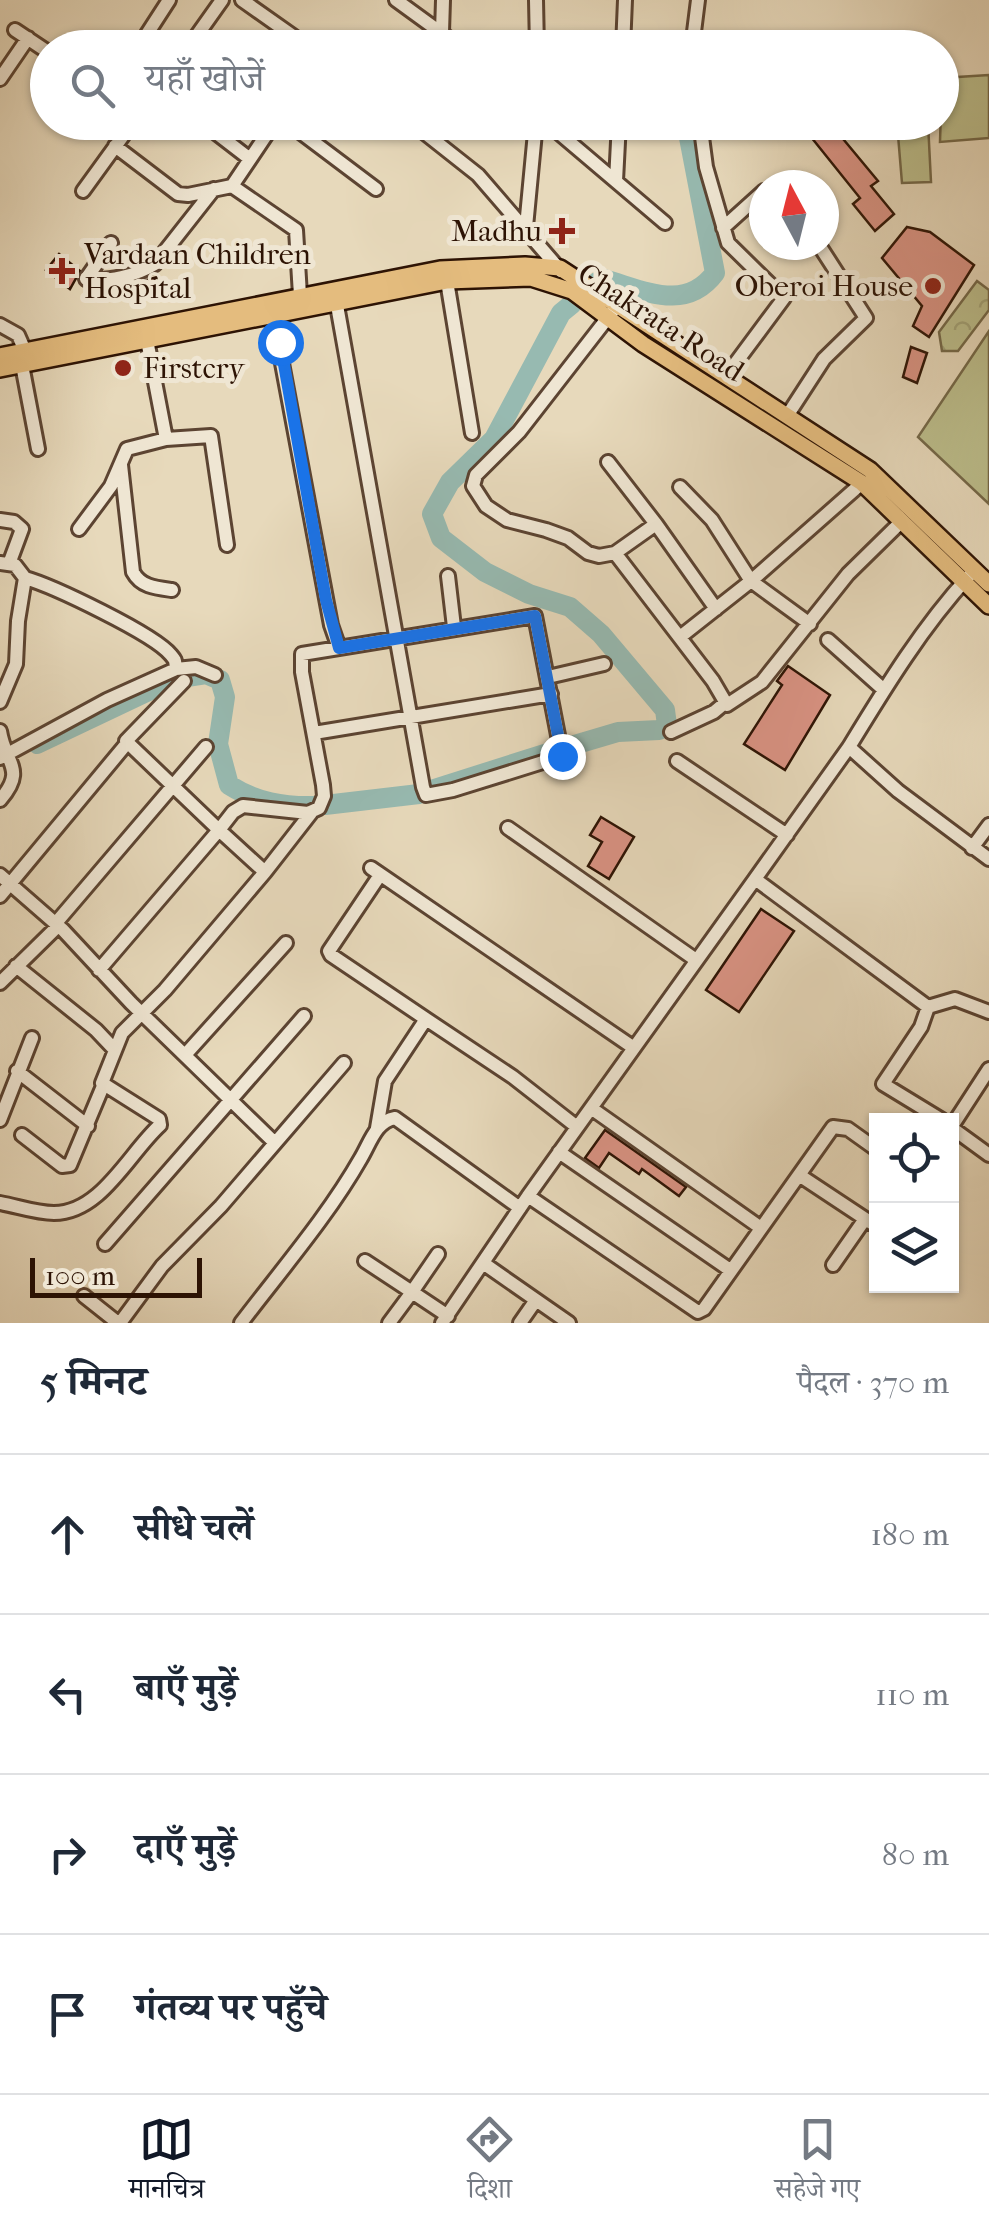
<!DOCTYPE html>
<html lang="hi">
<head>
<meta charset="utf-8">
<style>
	body { margin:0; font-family:"IM FELL French Canon","Noto Serif Devanagari",serif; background:#f6f6f7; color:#1f2937 }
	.controls { position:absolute; right:30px; bottom:30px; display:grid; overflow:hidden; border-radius:0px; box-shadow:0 2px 8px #0004 }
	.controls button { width:90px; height:90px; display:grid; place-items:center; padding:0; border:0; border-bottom:2px solid #e0e1e3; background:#fff; color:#1f2937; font:50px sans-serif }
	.compass { position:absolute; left:749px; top:170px; width:90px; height:90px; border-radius:50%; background:#fff; box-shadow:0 2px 8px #0004; rotate:353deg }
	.scale { position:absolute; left:30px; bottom:25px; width:172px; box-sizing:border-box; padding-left:10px; border:5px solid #2d1304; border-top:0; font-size:28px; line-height:35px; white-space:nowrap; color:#2d1304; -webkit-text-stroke:8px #efe6d3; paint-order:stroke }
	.stop { position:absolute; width:30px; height:30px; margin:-22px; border:8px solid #1a73e8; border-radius:50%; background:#fff }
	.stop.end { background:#1a73e8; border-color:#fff; box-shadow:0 2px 10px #0008 }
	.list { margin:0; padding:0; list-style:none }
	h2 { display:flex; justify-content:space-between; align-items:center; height:130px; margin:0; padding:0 40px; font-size:42px }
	h2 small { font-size:32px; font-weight:400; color:#747a83 }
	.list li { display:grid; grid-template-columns:65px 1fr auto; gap:30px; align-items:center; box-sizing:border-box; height:160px; padding:0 40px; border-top:2px solid #e0e1e3 }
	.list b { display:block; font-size:38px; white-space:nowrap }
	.list em { font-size:32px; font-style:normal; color:#747a83 }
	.icon { flex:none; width:55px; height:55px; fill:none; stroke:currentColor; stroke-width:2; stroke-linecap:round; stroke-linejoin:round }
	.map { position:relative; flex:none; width:989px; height:1323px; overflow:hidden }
	.search { position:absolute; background:#fff; box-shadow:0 2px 8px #0004; left:30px; right:30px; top:30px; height:110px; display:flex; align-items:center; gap:25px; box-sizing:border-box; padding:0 35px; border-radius:55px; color:#747a83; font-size:38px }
	.sheet { height:770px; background:#fff }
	nav { display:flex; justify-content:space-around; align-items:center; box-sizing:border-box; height:140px; border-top:2px solid #e0e1e3; background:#fff; font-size:28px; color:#747a83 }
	nav a { display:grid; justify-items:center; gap:5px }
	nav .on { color:#111827 }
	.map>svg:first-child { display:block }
</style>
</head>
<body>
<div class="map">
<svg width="989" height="1323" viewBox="0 0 989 1323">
	<defs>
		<pattern id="park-crowns" width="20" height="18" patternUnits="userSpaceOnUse" patternTransform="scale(2.5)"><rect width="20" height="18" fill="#bcbe8c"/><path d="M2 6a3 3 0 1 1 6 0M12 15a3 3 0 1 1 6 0" fill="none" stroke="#a2a277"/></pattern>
	</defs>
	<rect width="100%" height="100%" fill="#e7d9bb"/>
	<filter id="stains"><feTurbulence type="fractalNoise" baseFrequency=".002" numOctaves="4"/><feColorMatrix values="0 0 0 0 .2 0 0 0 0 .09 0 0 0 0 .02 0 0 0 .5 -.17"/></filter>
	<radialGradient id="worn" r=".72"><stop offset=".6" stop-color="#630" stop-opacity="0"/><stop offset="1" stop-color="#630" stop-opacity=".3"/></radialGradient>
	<path fill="#bcbe8c" stroke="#746848" stroke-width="2.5" d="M989,75V138L940,142L942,78Z
		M897,123H928L931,182L902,183Z
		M989,331V504L918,437Z"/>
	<path fill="url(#park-crowns)" stroke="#746848" stroke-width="2.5" d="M977,281L989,290V310L958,351H942L939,332Z"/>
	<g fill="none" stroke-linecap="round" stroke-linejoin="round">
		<path stroke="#97bab1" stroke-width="20" d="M597,282L603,279C644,290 685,313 715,273L686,122
			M37,744L174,679L206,674L220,680L225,697L218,744L229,785C256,802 283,807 316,806
			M564,748L618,732L659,730L667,725L665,710L601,634L570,607L529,594L485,572L441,538L432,514L450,482L494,439L561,313L572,304
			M428,791L554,751
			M325,805L419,794"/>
	</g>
	<path fill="#da9384" stroke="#2d1304" stroke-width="2.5" d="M799,122H829L878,181L871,186L894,214L875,231L853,204L860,198Z
		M907,227L930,232L974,265L929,337L913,326L922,306L882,258Z
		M59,254L80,271L70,289L46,270Z
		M157,277L160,291L117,299L115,289Z
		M911,347L927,353L917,383L903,377Z
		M788,666L830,695L785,770L744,744L782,685L777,681Z
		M601,817L634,837L609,879L588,866L602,842L590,835Z
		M761,909L794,931L739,1012L706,990Z
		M605,1130L686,1187L679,1196L642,1169L639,1174L609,1153L599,1168L585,1158Z"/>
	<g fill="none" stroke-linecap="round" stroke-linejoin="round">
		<defs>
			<path id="minor" d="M242,0L310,48
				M396,0L462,48
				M536,0L537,48
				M15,30L48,52
				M442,32L443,0
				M138,48L169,0
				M188,48L222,0
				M623,48L625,0
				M692,48L698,0
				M0,79L28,38
				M202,122L250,159
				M287,122L376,189
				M411,122L478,175L561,271
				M546,122L665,223
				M700,122L706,167L728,243L784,298L726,376
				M115,146L178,194L188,195L232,186L296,230L300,295
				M616,181L619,122
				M232,186L275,122
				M83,191L133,122
				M526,227L536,122
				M723,228L764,191
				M111,243L86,279C107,283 137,275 155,264L214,189
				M447,281L472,433
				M613,311L519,432L476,475L473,486L486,506L507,520L546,530L568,538L588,553L599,556L615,553L713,681L727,705L762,682L848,574L902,521
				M273,315L331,625L339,648
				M0,325L18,335L25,351
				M22,365L38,449
				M787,416L824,359L866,318L819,245
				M166,439L211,436L227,545
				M608,462L656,524
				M121,465L133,572C141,587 156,588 172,590
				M680,487L712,520L751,581L810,624
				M0,520L14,522L22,529L9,564
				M79,529L111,486L127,449L166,439L147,340
				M615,553L656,524L716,609
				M0,563L15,565L25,578L18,621L16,664L0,702
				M448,576L454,627
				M969,576C922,627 885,688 849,747L898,791L989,859
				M25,578C53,586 154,634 171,655C176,661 175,660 176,669
				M680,637L751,581L862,483
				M828,640L884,690
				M548,677L604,664
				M0,731C5,764 27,769 0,800
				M671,732L714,712L726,702
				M314,733L551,694
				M849,747L755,879L928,1007L955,999L989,1012
				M0,758L107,700L176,669L196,667L215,675
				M677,761L787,835
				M508,828L696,960
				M972,848L989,825
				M371,868L634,1048
				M265,872L311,813
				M0,875L63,930L131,1003L275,1143
				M0,896L128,742
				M55,924L206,747
				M16,966L96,1030L114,1049
				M99,970L219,830L126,741L184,681
				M0,983L58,926
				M928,1007L921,1027L883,1084L942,1120
				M426,1019L513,1077L577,1127
				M185,1055L286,943
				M17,1071L88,1126
				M591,1108L761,1228
				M0,1120L32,1038
				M952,1126L989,1069
				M377,1128L385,1081L426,1019L331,955L329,951L380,875
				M952,1128L989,1155
				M22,1135L62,1166L70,1165L103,1086
				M559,1152L730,1270
				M799,1175L876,1226
				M528,1196L698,1312L704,1309L833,1127L848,1129L876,1149
				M0,1203C17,1206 36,1213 54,1213C101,1213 129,1153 160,1125L159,1119L102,1083L122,1033L165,990L265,872L219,830L233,812L243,806L308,813L319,808L324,796L323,785L302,672V654L535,616L562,756L453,790L426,795L423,787L335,294
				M105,1244L304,1016
				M438,1254L412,1292L448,1316
				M365,1261L412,1292L389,1323
				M483,1263L569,1323
				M833,1265L865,1219
				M84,1296L118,1323
				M120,1323L162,1266L221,1206L344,1063
				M241,1323C282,1269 328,1216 361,1158C370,1143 376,1121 395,1118L520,1208
				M442,1323L528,1196L755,879
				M520,1323L536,1300"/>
			<path id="major" d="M0,356L440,269L525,265L560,268L870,470L989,584
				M0,369L447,281L531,278L572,291L643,344L862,483L989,606"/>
		</defs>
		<use href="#minor" stroke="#5c4432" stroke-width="18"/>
		<use href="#major" stroke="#2d1304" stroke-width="20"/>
		<use href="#minor" stroke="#efe6d3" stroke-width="12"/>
		<use href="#major" stroke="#e4bc7e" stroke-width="15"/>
	</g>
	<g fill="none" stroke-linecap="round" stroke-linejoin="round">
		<path stroke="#1a73e8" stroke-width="12" d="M280,342L326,600L339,648L535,616L562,756"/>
	</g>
	<g fill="#8f2418" stroke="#efe6d3" stroke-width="4">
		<path d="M557 216h10v10h10v10h-10v10h-10v-10h-10v-10h10z"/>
		<path d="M57 256h10v10h10v10h-10v10h-10v-10h-10v-10h10z"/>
		<circle cx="933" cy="286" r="10"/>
		<circle cx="123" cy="368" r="10"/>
	</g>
	<g text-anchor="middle" stroke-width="10" stroke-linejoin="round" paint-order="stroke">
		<g font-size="30" fill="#2d1304" stroke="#efe6d3" text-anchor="end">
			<text x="542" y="241">Madhu</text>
			<text x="84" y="264" text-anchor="start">Vardaan Children<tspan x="84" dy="34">Hospital</tspan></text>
			<text x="913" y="296">Oberoi House</text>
			<text x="143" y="378" text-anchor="start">Firstcry</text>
		</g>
		<g font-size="30" fill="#2d1304" stroke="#efe6d3">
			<text transform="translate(661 322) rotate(33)" y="10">Chakrata Road</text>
		</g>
	</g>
	<rect width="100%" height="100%" filter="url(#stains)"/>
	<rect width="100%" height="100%" fill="url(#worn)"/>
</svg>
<div class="controls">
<button><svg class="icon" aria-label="locate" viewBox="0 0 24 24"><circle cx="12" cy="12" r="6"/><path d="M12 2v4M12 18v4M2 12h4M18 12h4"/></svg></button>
<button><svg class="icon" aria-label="layers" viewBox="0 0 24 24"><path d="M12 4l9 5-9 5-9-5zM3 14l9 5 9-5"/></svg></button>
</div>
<svg class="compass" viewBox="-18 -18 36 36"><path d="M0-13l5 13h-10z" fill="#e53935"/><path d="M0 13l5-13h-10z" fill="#747a83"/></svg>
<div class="scale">100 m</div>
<div class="stop" style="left:280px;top:342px"></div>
<div class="stop end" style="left:562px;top:756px"></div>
<div class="search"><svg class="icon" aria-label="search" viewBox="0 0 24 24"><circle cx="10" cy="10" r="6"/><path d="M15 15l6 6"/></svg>यहाँ खोजें</div>
</div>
<section class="sheet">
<h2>5 मिनट<small>पैदल · 370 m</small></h2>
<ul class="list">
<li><svg class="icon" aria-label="ahead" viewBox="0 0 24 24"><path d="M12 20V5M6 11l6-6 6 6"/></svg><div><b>सीधे चलें</b></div><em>180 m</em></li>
<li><svg class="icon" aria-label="left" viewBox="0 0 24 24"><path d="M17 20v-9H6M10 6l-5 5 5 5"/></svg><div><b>बाएँ मुड़ें</b></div><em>110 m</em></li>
<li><svg class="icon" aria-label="right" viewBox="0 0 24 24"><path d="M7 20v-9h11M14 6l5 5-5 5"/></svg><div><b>दाएँ मुड़ें</b></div><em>80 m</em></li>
<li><svg class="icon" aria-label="arrive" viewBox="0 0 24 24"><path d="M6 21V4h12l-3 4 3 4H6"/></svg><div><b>गंतव्य पर पहुँचे</b></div></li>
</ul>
</section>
<nav>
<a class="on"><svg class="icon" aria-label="map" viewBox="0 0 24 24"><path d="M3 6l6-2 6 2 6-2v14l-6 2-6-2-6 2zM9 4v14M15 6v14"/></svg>मानचित्र</a>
<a><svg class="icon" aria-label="directions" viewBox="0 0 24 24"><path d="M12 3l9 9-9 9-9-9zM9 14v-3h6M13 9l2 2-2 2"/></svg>दिशा</a>
<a><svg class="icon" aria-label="saved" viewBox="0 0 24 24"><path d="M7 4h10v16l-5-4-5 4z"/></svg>सहेजे गए</a>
</nav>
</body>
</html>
